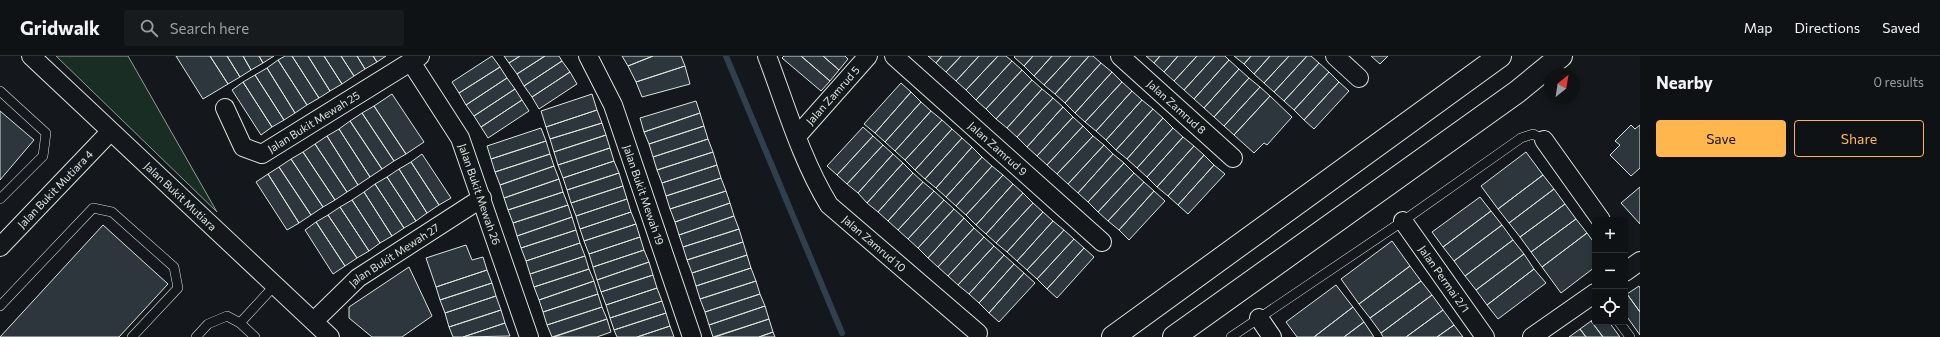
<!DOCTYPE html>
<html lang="en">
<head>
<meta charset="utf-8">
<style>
	body { margin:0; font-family:Commissioner,sans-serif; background:#181b1e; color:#f1f3f6 }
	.controls { position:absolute; right:12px; bottom:12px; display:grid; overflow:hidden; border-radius:4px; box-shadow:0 2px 6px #0003 }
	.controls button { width:36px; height:36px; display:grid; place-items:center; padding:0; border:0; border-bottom:1px solid #2f3234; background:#0f1215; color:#f1f3f6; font:20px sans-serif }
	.compass { position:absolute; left:1544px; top:12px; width:36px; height:36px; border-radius:50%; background:#0f1215; box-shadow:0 2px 6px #0003; rotate:30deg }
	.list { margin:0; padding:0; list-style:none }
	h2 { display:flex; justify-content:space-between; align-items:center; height:52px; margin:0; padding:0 16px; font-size:17px }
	h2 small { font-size:13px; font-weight:400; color:#9b9ea0 }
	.actions { display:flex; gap:8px; padding:12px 16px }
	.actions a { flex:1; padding:9px 0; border:1px solid #ffb74d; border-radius:4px; text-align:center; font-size:14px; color:#ffb74d }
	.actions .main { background:#ffb74d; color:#111 }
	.icon { flex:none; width:22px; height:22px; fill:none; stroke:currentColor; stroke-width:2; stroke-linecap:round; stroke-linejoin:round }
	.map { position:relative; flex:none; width:1640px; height:281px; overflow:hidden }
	header { display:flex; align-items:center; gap:24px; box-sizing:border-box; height:56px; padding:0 20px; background:#0f1215; border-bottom:1px solid #2f3234 }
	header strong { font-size:19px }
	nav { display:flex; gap:22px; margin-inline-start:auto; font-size:14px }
	.search { width:280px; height:36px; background:#181b1e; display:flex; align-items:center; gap:10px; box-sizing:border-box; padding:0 14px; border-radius:4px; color:#9b9ea0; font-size:15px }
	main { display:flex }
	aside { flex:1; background:#0f1215 }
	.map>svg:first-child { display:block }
</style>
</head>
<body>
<header>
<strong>Gridwalk</strong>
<div class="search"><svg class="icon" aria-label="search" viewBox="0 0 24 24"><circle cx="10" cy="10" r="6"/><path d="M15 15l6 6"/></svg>Search here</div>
<nav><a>Map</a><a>Directions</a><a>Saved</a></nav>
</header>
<main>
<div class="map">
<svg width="1640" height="281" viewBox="0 0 1640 281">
	<rect width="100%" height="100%" fill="#14181c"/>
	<path fill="#1a2d24" stroke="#939e99" d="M56,0H128L217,156Z"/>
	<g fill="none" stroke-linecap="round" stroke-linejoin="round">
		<path stroke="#2f3f4d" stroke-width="6" d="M726,0L842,277"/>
	</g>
	<path fill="#2c363c" stroke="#d8e6dc" d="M176,0H210L228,28L203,43Z
		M210,0H227L240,21L228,28Z
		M227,0H243L251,14L240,21Z
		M243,0H259L263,7L251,14Z
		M259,0H274L263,7Z
		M285,0H292L319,42L307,49L278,4Z
		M292,0H308L330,35L319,42Z
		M308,0H324L342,28L330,35Z
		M324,0H341L354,20L342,28Z
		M341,0H357L365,13L354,20Z
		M357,0H373L377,6L365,13Z
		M373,0H386L377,6Z
		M492,0L500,11L459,37L452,26Z
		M504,0H520L509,7Z
		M520,0H545L517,18L509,7Z
		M545,0H559L562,5L524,30L517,18Z
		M622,0H653L628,10Z
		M653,0H681L685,10L636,26L628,10Z
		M784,0H801L830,25L821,35L782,2Z
		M801,0H823L839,14L830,25Z
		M823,0H845L848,3L839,14Z
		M928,0H942L936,7Z
		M942,0H961L946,16L936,7Z
		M961,0H979L956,25L946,16Z
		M979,0H998L966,34L956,25Z
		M998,0H1006L1012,5L976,44L966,34Z
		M1015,0H1033L1024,10L1014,1Z
		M1033,0H1052L1034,20L1024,10Z
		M1052,0H1071L1044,29L1034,20Z
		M1071,0H1089L1055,38L1044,29Z
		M1089,0H1093L1101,7L1065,47L1055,38Z
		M1146,0H1160L1154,7Z
		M1160,0H1178L1164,16L1154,7Z
		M1178,0H1197L1174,25L1164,16Z
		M1197,0H1215L1184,34L1174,25Z
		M1215,0H1225L1229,4L1194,43L1184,34Z
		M1234,0H1251L1244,8Z
		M1251,0H1270L1254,18L1244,8Z
		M1270,0H1289L1264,27L1254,18Z
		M1289,0H1307L1274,36L1264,27Z
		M1307,0H1311L1319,7L1284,45L1274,36Z
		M1371,0H1388L1380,8Z
		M278,4L307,49L295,57L267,12Z
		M1229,4L1239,13L1204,52L1194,43Z
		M562,5L570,16L532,41L524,30Z
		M1012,5L1022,14L986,53L976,44Z
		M1101,7L1112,16L1075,57L1065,47Z
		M1319,7L1329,16L1294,54L1284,45Z
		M685,10L690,28L642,41L636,26Z
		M500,11L507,22L466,49L459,37Z
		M267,12L295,57L284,64L255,19Z
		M1239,13L1249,22L1214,61L1204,52Z
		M1022,14L1032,24L996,63L986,53Z
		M570,16L577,28L539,53L532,41Z
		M1112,16L1122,26L1085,66L1075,57Z
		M1329,16L1339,26L1304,64L1294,54Z
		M255,19L284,64L272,71L243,26Z
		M507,22L515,33L474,60L466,49Z
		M1249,22L1260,31L1224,70L1214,61Z
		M1032,24L1042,33L1007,72L996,63Z
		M243,26L272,71L261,79L232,34Z
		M1122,26L1132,35L1096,75L1085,66Z
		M1339,26L1349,35L1314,73L1304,64Z
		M901,27L911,36L875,77L864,68Z
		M1260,31L1270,40L1234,79L1224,70Z
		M515,33L522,44L481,71L474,60Z
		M1042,33L1053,42L1017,81L1007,72Z
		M1132,35L1142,44L1106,84L1096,75Z
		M911,36L921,46L885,86L875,77Z
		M392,38L424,86L406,98L374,50Z
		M592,38L597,54L546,71L541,55Z
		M1270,40L1292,61L1267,89L1264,87L1254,97L1234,79Z
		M1053,42L1063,51L1027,91L1017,81Z
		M522,44L529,55L488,82L481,71Z
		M1142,44L1153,53L1116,94L1106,84Z
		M696,45L700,57L644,76L640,62Z
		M921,46L931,55L895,95L885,86Z
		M374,50L406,98L394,105L362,57Z
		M1063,51L1073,61L1037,100L1027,91Z
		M1153,53L1163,62L1127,103L1116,94Z
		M597,54L602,67L550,83L546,71Z
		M0,55L34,84L0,124Z
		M931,55L942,64L905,104L895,95Z
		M362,57L394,105L382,113L350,65Z
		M700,57L704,70L649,88L644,76Z
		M1073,61L1083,70L1047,109L1037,100Z
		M1163,62L1173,72L1137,112L1127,103Z
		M942,64L952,73L915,114L905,104Z
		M350,65L382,113L370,121L339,73Z
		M602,67L606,79L554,96L550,83Z
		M1631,69L1635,73L1640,69V112L1631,120L1610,99L1620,89L1615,85Z
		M704,70L708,83L653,101L649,88Z
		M1083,70L1093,80L1057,118L1047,109Z
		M863,71L873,80L837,119L827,110Z
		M541,72L546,85L491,103L487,90Z
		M1173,72L1183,81L1147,121L1137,112Z
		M339,73L370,121L358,129L327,80Z
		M952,73L962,82L925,123L915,114Z
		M606,79L610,92L558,109L554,96Z
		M327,80L358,129L347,136L315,88Z
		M873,80L883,89L847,128L837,119Z
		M1093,80L1104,89L1068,128L1057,118Z
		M1183,81L1194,90L1157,131L1147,121Z
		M962,82L972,91L936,132L925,123Z
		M708,83L713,96L657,114L653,101Z
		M546,85L550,98L495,116L491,103Z
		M315,88L347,136L335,144L303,96Z
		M883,89L893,98L858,137L847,128Z
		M1104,89L1113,98L1078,137L1068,128Z
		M1194,90L1204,99L1168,140L1157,131Z
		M972,91L982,101L946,141L936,132Z
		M610,92L614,105L563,122L558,109Z
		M303,96L335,144L323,151L291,103Z
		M713,96L717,109L662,127L657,114Z
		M1526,96L1543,119L1498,153L1481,130Z
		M422,98L451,142L439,149L411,106Z
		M550,98L554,110L500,129L495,116Z
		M893,98L903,107L867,147L858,137Z
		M1113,98L1124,107L1088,146L1078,137Z
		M1204,99L1214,109L1178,149L1168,140Z
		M982,101L992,110L956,150L946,141Z
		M291,103L323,151L311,159L279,111Z
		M614,105L619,117L567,134L563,122Z
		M411,106L439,149L427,157L399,113Z
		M903,107L913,117L878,156L867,147Z
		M1124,107L1134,117L1098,156L1088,146Z
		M717,109L721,122L666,140L662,127Z
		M1214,109L1225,118L1188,158L1178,149Z
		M554,110L559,123L504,142L500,129Z
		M992,110L1003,119L966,159L956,150Z
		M279,111L311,159L299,167L268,118Z
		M399,113L427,157L416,165L387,121Z
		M619,117L623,130L571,147L567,134Z
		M913,117L923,126L888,165L878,156Z
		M1134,117L1144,126L1108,165L1098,156Z
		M268,118L299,167L287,174L256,126Z
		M1003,119L1013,128L976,169L966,159Z
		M1543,119L1554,133L1509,167L1498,153Z
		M387,121L416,165L404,172L375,128Z
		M721,122L726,135L670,153L666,140Z
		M559,123L563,136L508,154L504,142Z
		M923,126L934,135L898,174L888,165Z
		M1144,126L1154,135L1119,174L1108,165Z
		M375,128L404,172L392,180L364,136Z
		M1013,128L1023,137L986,178L976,169Z
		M623,130L627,143L576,160L571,147Z
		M1640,131V168L1621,147Z
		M1554,133L1565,148L1520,181L1509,167Z
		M726,135L730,147L675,166L670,153Z
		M934,135L944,144L908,183L898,174Z
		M1154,135L1165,145L1129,184L1119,174Z
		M364,136L392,180L380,187L352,144Z
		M563,136L568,149L513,167L508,154Z
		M1023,137L1033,147L996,187L986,178Z
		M1480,141L1491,155L1443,191L1432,176Z
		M627,143L631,156L580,173L576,160Z
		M352,144L380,187L369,195L340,151Z
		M944,144L954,153L918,192L908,183Z
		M730,147L734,160L679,179L675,166Z
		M1033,147L1043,156L1007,196L996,187Z
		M1565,148L1576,163L1531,196L1520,181Z
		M568,149L572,161L517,180L513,167Z
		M340,151L369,195L357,202L328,159Z
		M954,153L964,162L928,202L918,192Z
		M1491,155L1502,169L1454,205L1443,191Z
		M631,156L636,168L584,185L580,173Z
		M1043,156L1053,165L1017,205L1007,196Z
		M328,159L357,202L345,210L316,166Z
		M734,160L739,173L683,191L679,179Z
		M572,161L576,174L521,192L517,180Z
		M964,162L974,172L938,211L928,202Z
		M1576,163L1587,177L1542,211L1531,196Z
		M1053,165L1064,174L1027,214L1017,205Z
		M316,166L345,210L333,218L305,174Z
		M636,168L640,181L589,198L584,185Z
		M103,169L168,228L119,281H0Z
		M1502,169L1513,184L1465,220L1454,205Z
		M974,172L984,181L948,220L938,211Z
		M739,173L743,186L687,204L683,191Z
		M576,174L580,187L526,205L521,192Z
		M1064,174L1074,183L1037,223L1027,214Z
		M1587,177L1595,188V211L1561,237L1542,211Z
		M640,181L644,194L593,211L589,198Z
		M984,181L994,190L958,229L948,220Z
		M1074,183L1084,192L1047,233L1037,223Z
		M1513,184L1524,198L1476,234L1465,220Z
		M1392,185L1410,210L1359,248L1341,223Z
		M743,186L747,199L692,217L687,204Z
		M580,187L585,200L530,218L526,205Z
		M466,189L472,204L483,201L487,214L436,231L426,202Z
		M994,190L1004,199L969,238L958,229Z
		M1084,192L1094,201L1057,242L1047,233Z
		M644,194L649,206L597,224L593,211Z
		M1524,198L1534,213L1487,249L1476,234Z
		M747,199L751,212L696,230L692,217Z
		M1004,199L1014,208L979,247L969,238Z
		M585,200L589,213L534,231L530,218Z
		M649,206L653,219L601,236L597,224Z
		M1014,208L1024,217L989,257L979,247Z
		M1410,210L1421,225L1370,262L1359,248Z
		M409,211L432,260L402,281H372L349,262V251Z
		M751,212L756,225L700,243L696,230Z
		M589,213L594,225L539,244L534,231Z
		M1534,213L1546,227L1498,263L1487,249Z
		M487,214L492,227L440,244L436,231Z
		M1024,217L1035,227L999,266L989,257Z
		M653,219L657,232L606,249L601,236Z
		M594,225L598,238L543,256L539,244Z
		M756,225L760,238L705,256L700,243Z
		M1421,225L1432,239L1381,277L1370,262Z
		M492,227L496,240L445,257L440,244Z
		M1336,229L1353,251L1314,281H1297L1286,266Z
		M1639,230L1640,232V256L1627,238Z
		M657,232L662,245L610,262L606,249Z
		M598,238L602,251L547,269L543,256Z
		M760,238L765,250L709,269L705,256Z
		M1627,238L1640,256V279L1625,258V240Z
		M1432,239L1443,254L1406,281H1383L1381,277Z
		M496,240L501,254L449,271L445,257Z
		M662,245L666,257L614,274L610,262Z
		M765,250L769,263L713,281L709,269Z
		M602,251L607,263L552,281L547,269Z
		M1353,251L1364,266L1344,281H1314Z
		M501,254L505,267L463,281H453L449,271Z
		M1443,254L1454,269L1437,281H1406Z
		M666,257L670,270L637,281H617L614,274Z
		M1595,262V266H1609L1620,281H1603L1591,265Z
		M607,263L611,276L597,281H554Z
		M769,263L773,276L759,281H715Z
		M1591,265L1603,281H1586L1580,273Z
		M1364,266L1374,281H1344Z
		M505,267L510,280L463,281Z
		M1454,269L1463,281H1437Z
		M670,270L674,281H637Z
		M1580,273L1586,281H1569Z
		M773,276L775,281H759Z"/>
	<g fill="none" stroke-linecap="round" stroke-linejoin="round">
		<defs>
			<path id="lane" d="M0,35L46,77L43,100L0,143
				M0,250L93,152L112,156L174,211L178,232L132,281
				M1619,266L1630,281
				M240,267L275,229
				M196,281L208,268L227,260L240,267L255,281
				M1231,281L1403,165L1521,82L1533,78L1544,84"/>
			<g id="street">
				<path id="s1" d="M31,0L330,281"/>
				<path id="s2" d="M588,0L613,49L692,281"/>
				<path id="s3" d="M767,0C786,50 801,103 829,149L978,277"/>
				<path id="s4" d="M894,0L1102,186"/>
				<path id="s5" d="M1120,0L1233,102"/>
				<path d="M1335,0L1359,22"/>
				<path id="s6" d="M411,6L460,82L529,281"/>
				<path id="s7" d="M225,52L243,91L262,98L420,0"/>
				<path id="s8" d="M797,80L868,0"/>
				<path d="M1544,84L1601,164"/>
				<path id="s9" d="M1403,165L1485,281"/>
				<path id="s10" d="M0,191L110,76"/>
				<path d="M1625,216L1640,205"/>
				<path d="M1259,262L1272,281"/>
				<path id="s11" d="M314,265L358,222L482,142"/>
				<path d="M1532,281L1595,237"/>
			</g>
			<path id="secondary" d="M1113,281L1500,0
				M1174,281L1517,36L1561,0"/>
		</defs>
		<use href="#lane" stroke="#d8e6dc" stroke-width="10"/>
		<use href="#street" stroke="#d8e6dc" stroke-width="20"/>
		<use href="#secondary" stroke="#d8e6dc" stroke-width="24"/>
		<use href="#lane" stroke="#14181c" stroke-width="9"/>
		<use href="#street" stroke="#14181c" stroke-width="18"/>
		<use href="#secondary" stroke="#14181c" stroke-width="22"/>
	</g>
	<g text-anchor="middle" stroke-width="3" stroke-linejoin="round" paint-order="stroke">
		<g font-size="11" fill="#d8e6dc" stroke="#14181c">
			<text dy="4" stroke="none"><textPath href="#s8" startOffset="54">Jalan Zamrud 5</textPath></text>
			<text dy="4" stroke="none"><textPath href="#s5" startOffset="76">Jalan Zamrud 8</textPath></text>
			<text dy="4" stroke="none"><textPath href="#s7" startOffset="124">Jalan Bukit Mewah 25</textPath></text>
			<text dy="4" stroke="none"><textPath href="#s4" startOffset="139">Jalan Zamrud 9</textPath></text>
			<text dy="4" stroke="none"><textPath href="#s10" startOffset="80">Jalan Bukit Mutiara 4</textPath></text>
			<text dy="4" stroke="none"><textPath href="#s6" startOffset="150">Jalan Bukit Mewah 26</textPath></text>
			<text dy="4" stroke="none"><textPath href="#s2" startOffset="150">Jalan Bukit Mewah 19</textPath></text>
			<text dy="4" stroke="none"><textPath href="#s1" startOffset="205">Jalan Bukit Mutiara</textPath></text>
			<text dy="4" stroke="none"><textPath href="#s3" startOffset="221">Jalan Zamrud 10</textPath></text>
			<text dy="4" stroke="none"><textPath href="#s11" startOffset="104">Jalan Bukit Mewah 27</textPath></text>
			<text dy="4" stroke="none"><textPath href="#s9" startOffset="71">Jalan Permai 2/1</textPath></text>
		</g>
	</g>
</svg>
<div class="controls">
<button>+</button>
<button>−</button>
<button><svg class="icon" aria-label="locate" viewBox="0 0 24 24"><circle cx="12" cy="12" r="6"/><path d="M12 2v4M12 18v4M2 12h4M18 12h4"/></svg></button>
</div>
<svg class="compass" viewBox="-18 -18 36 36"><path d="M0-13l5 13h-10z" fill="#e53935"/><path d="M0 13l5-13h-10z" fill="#9b9ea0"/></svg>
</div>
<aside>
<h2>Nearby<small>0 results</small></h2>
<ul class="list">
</ul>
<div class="actions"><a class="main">Save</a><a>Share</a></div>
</aside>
</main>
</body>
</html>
